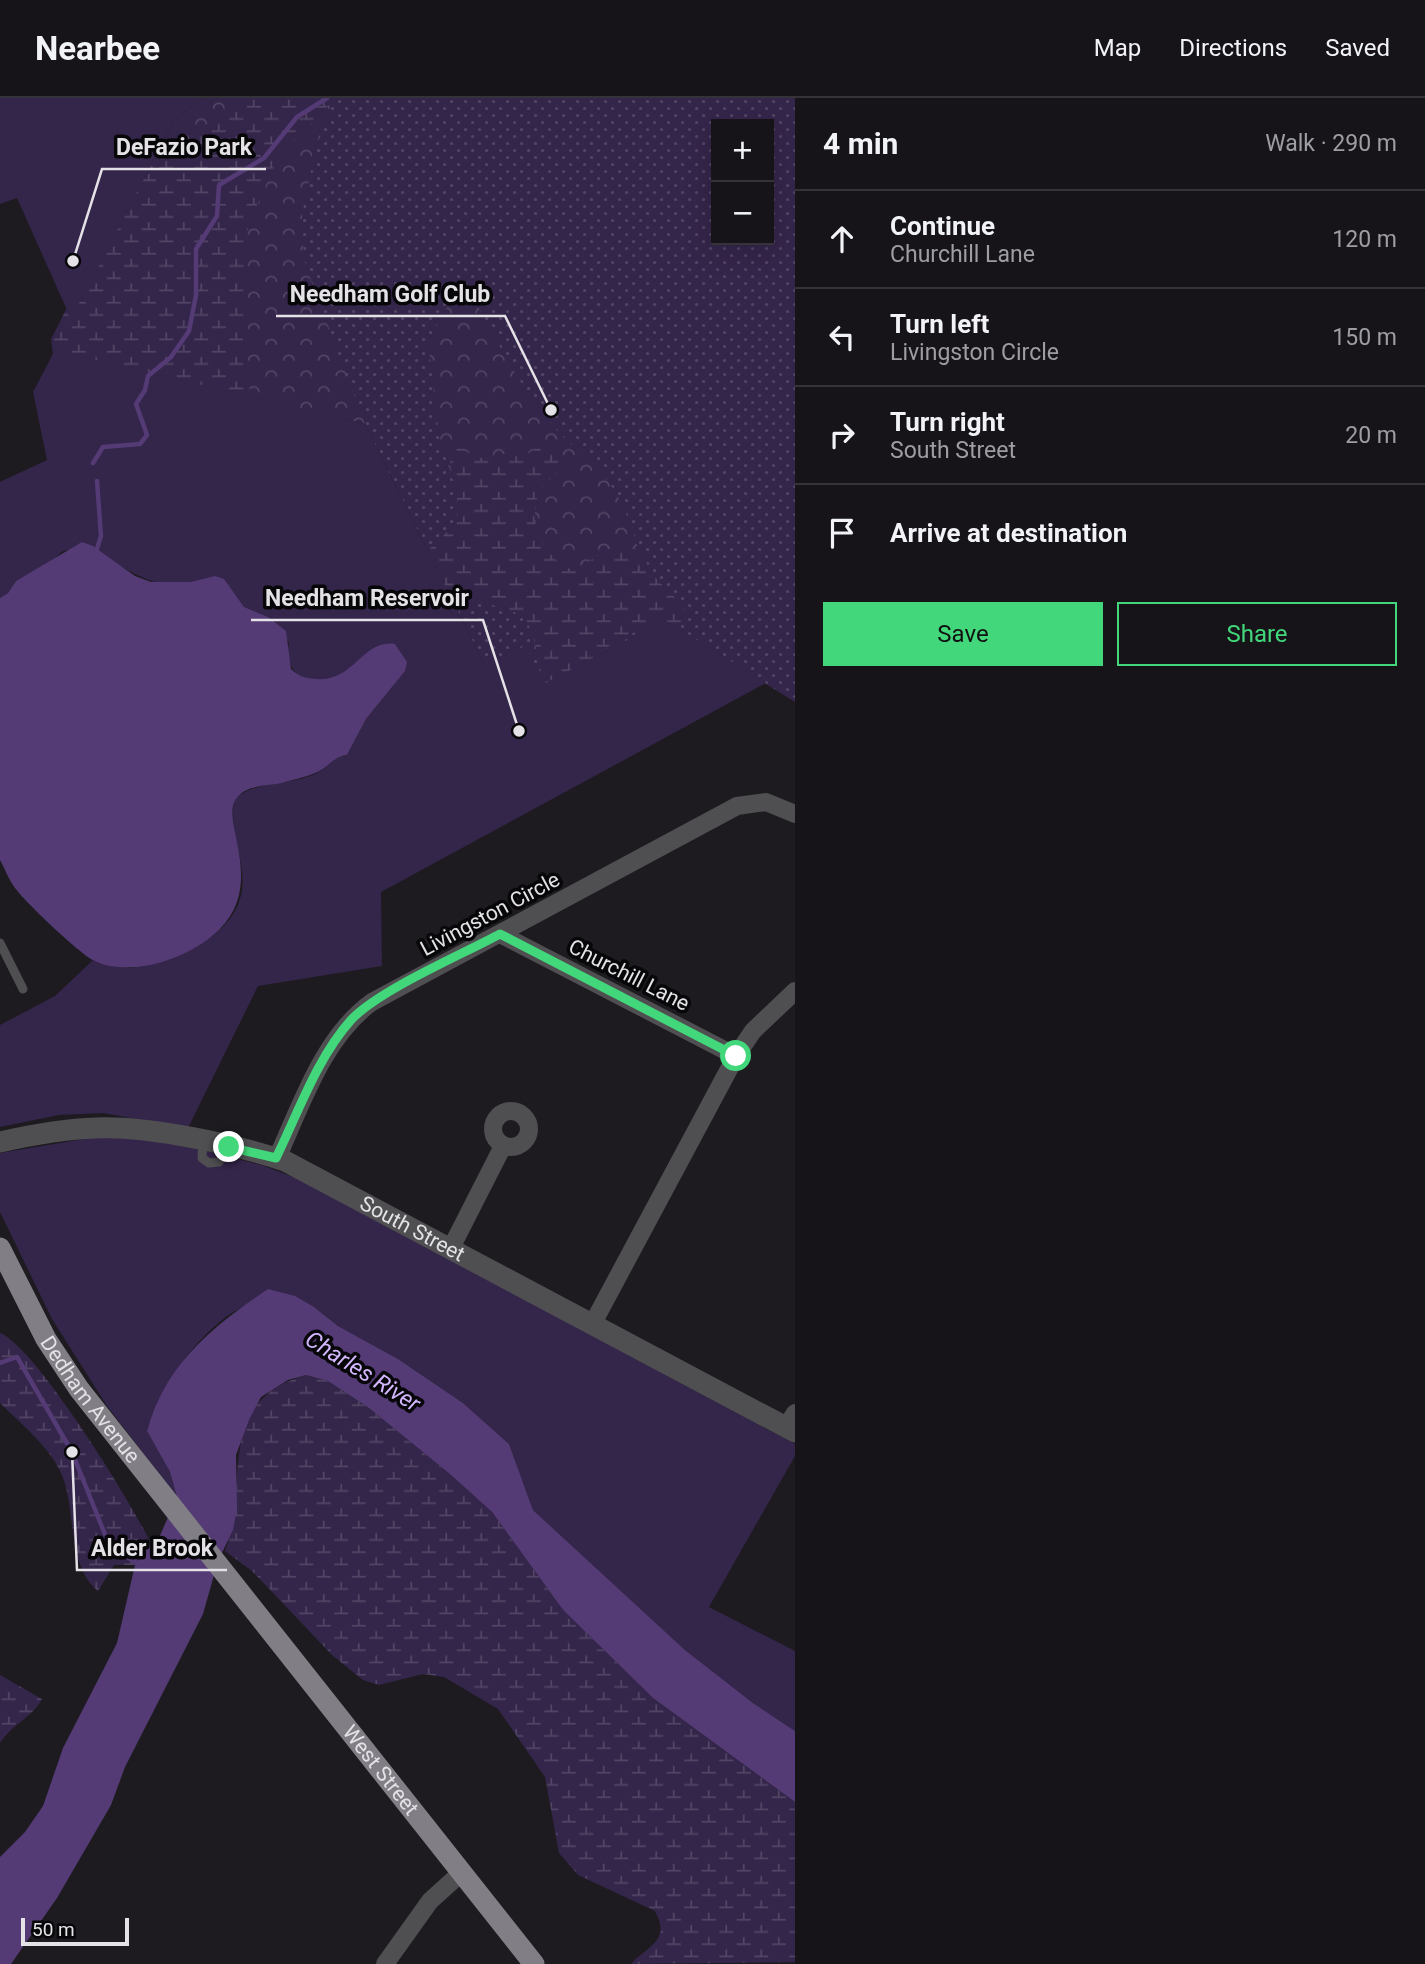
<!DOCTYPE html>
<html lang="en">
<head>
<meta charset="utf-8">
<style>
	body { margin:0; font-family:Roboto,sans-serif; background:#232125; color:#f1f3f6 }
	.controls { position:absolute; right:21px; top:21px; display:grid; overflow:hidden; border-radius:0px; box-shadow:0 7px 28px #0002 }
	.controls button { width:63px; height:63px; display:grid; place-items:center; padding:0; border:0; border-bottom:2px solid #353337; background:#161418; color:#f1f3f6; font:35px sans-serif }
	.scale { position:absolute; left:21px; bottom:18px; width:108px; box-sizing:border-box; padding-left:7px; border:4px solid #e4e2e6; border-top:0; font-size:19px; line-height:24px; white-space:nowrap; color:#e4e2e6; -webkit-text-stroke:5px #070608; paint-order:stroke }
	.stop { position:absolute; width:21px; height:21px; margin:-16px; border:5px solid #42d77b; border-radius:50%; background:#fff }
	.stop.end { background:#42d77b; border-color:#fff; box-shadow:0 2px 7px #0008 }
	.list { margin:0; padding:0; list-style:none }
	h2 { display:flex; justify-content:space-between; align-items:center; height:91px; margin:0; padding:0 28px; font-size:30px }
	h2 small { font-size:23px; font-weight:400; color:#9e9ea2 }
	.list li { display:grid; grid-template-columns:46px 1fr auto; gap:21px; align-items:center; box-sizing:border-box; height:98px; padding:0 28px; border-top:2px solid #353337 }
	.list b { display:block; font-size:26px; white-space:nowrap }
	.list p { margin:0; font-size:23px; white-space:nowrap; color:#9e9ea2 }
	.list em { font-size:23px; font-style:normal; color:#9e9ea2 }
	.actions { display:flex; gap:14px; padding:21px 28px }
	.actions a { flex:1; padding:16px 0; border:2px solid #42d77b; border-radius:0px; text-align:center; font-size:24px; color:#42d77b }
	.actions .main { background:#42d77b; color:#111 }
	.icon { flex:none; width:38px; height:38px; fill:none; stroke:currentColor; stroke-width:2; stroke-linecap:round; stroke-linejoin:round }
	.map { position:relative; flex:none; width:795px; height:1866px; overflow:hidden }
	header { display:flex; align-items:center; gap:42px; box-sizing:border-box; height:98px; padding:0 35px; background:#161418; border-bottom:2px solid #353337 }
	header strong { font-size:33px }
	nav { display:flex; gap:38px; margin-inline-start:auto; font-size:24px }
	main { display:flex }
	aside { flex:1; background:#161418 }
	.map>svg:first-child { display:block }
</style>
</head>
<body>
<header>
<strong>Nearbee</strong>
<nav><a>Map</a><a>Directions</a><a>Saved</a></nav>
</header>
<main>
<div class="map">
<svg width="795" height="1866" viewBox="0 0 795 1866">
	<defs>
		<pattern id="grass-dots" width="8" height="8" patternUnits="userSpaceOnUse" patternTransform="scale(1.75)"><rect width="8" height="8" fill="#34254a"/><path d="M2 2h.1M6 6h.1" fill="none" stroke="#514464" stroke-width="1.8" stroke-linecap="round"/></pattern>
		<pattern id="forest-crowns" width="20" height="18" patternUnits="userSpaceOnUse" patternTransform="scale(1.75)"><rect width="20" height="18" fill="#34254a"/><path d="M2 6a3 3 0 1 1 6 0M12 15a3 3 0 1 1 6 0" fill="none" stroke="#514464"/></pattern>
		<pattern id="wetland-marsh" width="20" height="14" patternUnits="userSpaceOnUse" patternTransform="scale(1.75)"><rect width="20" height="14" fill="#34254a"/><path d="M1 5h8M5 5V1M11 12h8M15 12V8" fill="none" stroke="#514464"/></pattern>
	</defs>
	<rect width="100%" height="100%" fill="#1d1b20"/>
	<path fill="url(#grass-dots)" fill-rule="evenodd" d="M204,0H795V604L665,523L546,585L484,566L365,326L55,252ZM716,26H769V142H716Z"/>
	<path fill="url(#forest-crowns)" d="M204,0H238L144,80L175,21Z
		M334,0L316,49L302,117V140L306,169L365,326L250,299L242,258L246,190L245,152L249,125L281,53L320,18Z
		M463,197H472C494,237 515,280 543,316C558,336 579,352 596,369C619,393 631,423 639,454C611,443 599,455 577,474C545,464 524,422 541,392C544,386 551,380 556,375L533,352L522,360L504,356L480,362L450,355L455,389L439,338L428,243L447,209Z"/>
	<path fill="url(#wetland-marsh)" fill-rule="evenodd" d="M238,0H334L320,18L281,53L249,125L245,152L246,190L242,258L261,340L54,263L51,241L125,96Z
		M454,343C490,377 489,348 522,360L543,346L561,353L563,365C557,374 548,381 542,390C522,420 545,464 577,474C593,460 620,436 640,455C646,461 649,472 655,479C666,492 679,501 688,516L686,523L673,531L640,532L613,544L577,579L545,601L394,587L191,484H151L427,457C433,440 457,434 458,414C460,392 442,362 454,343ZM435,496L483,504L522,517C534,531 541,564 536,581L463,567Z
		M0,1235C34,1247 133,1406 150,1444L135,1467H114L98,1493C66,1467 77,1410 61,1375C49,1348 20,1325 0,1305Z
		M306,1277L328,1283L369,1310L451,1377L492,1414L563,1512L653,1600L795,1704V1864L631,1866C649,1847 671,1843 655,1813L578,1777L559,1755L545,1679L498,1611L444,1579L423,1576L379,1587L363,1582L332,1557L252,1473L225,1453C251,1386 212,1304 306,1277Z
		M0,1577L42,1601C32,1620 13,1625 0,1645Z"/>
	<path fill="#34254a" d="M0,0H204L175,21L71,221L17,100L0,106Z
		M55,252L365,326L484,566L525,548L546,585L665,522L766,585L381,794L382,868L258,888L188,1030L103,1015L59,1017L0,1029V927L55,898L93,862C104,865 119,871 130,870C172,865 235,840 242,792C246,764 227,724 235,701C257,681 293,688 319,674C329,668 335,658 347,657L366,621L405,573L407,564L374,548C366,556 357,568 347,574C318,591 282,583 289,545L268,519L244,509L230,487L215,479C168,501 129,476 93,448L63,453L49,465L16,483L8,495L0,500V384L47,362L33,294Z
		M96,1039L160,1041L261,1067L296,1080L795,1346V1358L709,1509L795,1553V1633L753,1605L685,1552L533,1412L509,1346L463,1305L398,1261L338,1228L314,1209L258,1198C247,1209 233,1212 222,1222C187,1251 159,1291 147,1333L170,1374L177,1399L107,1308L52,1221L0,1114V1055Z"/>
	<path fill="#543b75" d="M82,444L93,448L135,478L151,484H191L215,478L224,481L244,509L268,519L286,533L291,571C300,579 305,580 316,581C354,585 362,541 395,546L407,564L405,573L366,621L347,657C334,658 327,671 315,675C306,679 295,681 285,684C269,689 247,685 236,701C220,722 266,784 220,831C193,859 130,882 93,862C79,855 24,803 15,790C9,782 5,771 0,762V500L8,495L16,483Z
		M268,1191L295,1198L314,1209L338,1228L398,1261L463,1305L509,1346L533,1412L685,1552L753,1605L795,1633V1704L653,1600L563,1512L492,1414L451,1377L369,1310L328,1283L306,1277L288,1282L261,1299L249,1322L236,1357L237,1411L233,1432L218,1463L203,1516L125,1669L111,1707L57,1800L11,1866H0V1759L25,1734L43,1708L63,1650L117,1545L135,1467L150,1444L158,1442L177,1399L170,1374L147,1333C166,1265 212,1229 268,1191Z"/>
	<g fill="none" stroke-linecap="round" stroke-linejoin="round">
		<path stroke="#543b75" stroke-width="4.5" d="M93,365L103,349L140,346L147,337L136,306L145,292L148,278L171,259L189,233L196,197V151L217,118L219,87L264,60L297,19L327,0
			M96,454L101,438L97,383
			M0,1265L17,1259L72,1354L110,1449L139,1466"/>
		<path stroke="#4f4e51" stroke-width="9" d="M0,845L23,891
			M203,1044L202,1060L209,1065L219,1064L229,1049"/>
		<path stroke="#4f4e51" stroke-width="18" d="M500,836L736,958
			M493 1031a18 18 0 1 1 36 0a18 18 0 1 1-36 0Z
			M277,1060C301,1008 323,939 372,904L737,708L766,704L795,716
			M451,1150L503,1048
			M592,1227L736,958L753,933L795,893
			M786,1329L795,1315
			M385,1866L430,1803L461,1775"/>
		<path stroke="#4f4e51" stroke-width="21" id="s1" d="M0,1044C31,1037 64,1031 96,1030C149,1028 234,1046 285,1063L795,1334"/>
		<path stroke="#817f85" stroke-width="21" id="s2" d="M0,1150L46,1241L79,1291L534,1866"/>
	</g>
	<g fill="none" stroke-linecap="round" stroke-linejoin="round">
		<path stroke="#42d77b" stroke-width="9" d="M229,1049L276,1060C298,1015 317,960 351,922C379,892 461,857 500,836L736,958"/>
	</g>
	<g text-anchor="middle" stroke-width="7" stroke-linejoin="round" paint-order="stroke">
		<g font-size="21" fill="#e4e2e6" stroke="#070608">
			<text transform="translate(490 816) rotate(-28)" y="7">Livingston Circle</text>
			<text transform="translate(629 877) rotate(27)" y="7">Churchill Lane</text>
			<text dy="7" stroke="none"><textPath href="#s1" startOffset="434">South Street</textPath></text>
			<text dy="7" stroke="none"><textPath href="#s2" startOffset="177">Dedham Avenue</textPath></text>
			<text dy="7" stroke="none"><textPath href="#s2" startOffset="648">West Street</textPath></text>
		</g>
		<g font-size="23" font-style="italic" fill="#d3b7fe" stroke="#070608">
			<text transform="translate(363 1273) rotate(32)" y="8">Charles River</text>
		</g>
	</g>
	<path fill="none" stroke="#e4e2e6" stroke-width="2.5" d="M73 163L102 71H266M551 312L505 218H276M519 633L483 522H251M72 1354L77 1472H227"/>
	<g fill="#e4e2e6" stroke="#070608" stroke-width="2.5">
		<circle cx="73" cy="163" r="7"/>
		<circle cx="551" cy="312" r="7"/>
		<circle cx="519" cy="633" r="7"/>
		<circle cx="72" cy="1354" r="7"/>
	</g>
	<g font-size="23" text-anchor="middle" font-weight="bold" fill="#e4e2e6" stroke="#070608" stroke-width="7" stroke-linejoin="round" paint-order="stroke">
		<text x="184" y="57">DeFazio Park</text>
		<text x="390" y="204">Needham Golf Club</text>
		<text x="367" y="508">Needham Reservoir</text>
		<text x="152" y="1458">Alder Brook</text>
	</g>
</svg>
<div class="controls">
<button>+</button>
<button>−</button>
</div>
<div class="scale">50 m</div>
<div class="stop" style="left:736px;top:958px"></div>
<div class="stop end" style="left:229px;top:1049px"></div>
</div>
<aside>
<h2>4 min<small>Walk · 290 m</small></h2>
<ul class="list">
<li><svg class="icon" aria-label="ahead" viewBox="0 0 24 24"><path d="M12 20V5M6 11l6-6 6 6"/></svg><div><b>Continue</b><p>Churchill Lane</p></div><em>120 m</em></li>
<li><svg class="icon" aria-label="left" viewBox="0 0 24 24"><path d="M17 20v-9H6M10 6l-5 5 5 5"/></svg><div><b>Turn left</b><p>Livingston Circle</p></div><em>150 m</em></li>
<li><svg class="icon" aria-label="right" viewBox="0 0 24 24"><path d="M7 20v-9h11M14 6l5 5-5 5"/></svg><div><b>Turn right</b><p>South Street</p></div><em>20 m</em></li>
<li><svg class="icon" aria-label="arrive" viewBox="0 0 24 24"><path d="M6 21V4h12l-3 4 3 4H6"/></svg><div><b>Arrive at destination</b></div></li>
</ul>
<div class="actions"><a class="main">Save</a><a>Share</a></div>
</aside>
</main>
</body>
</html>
